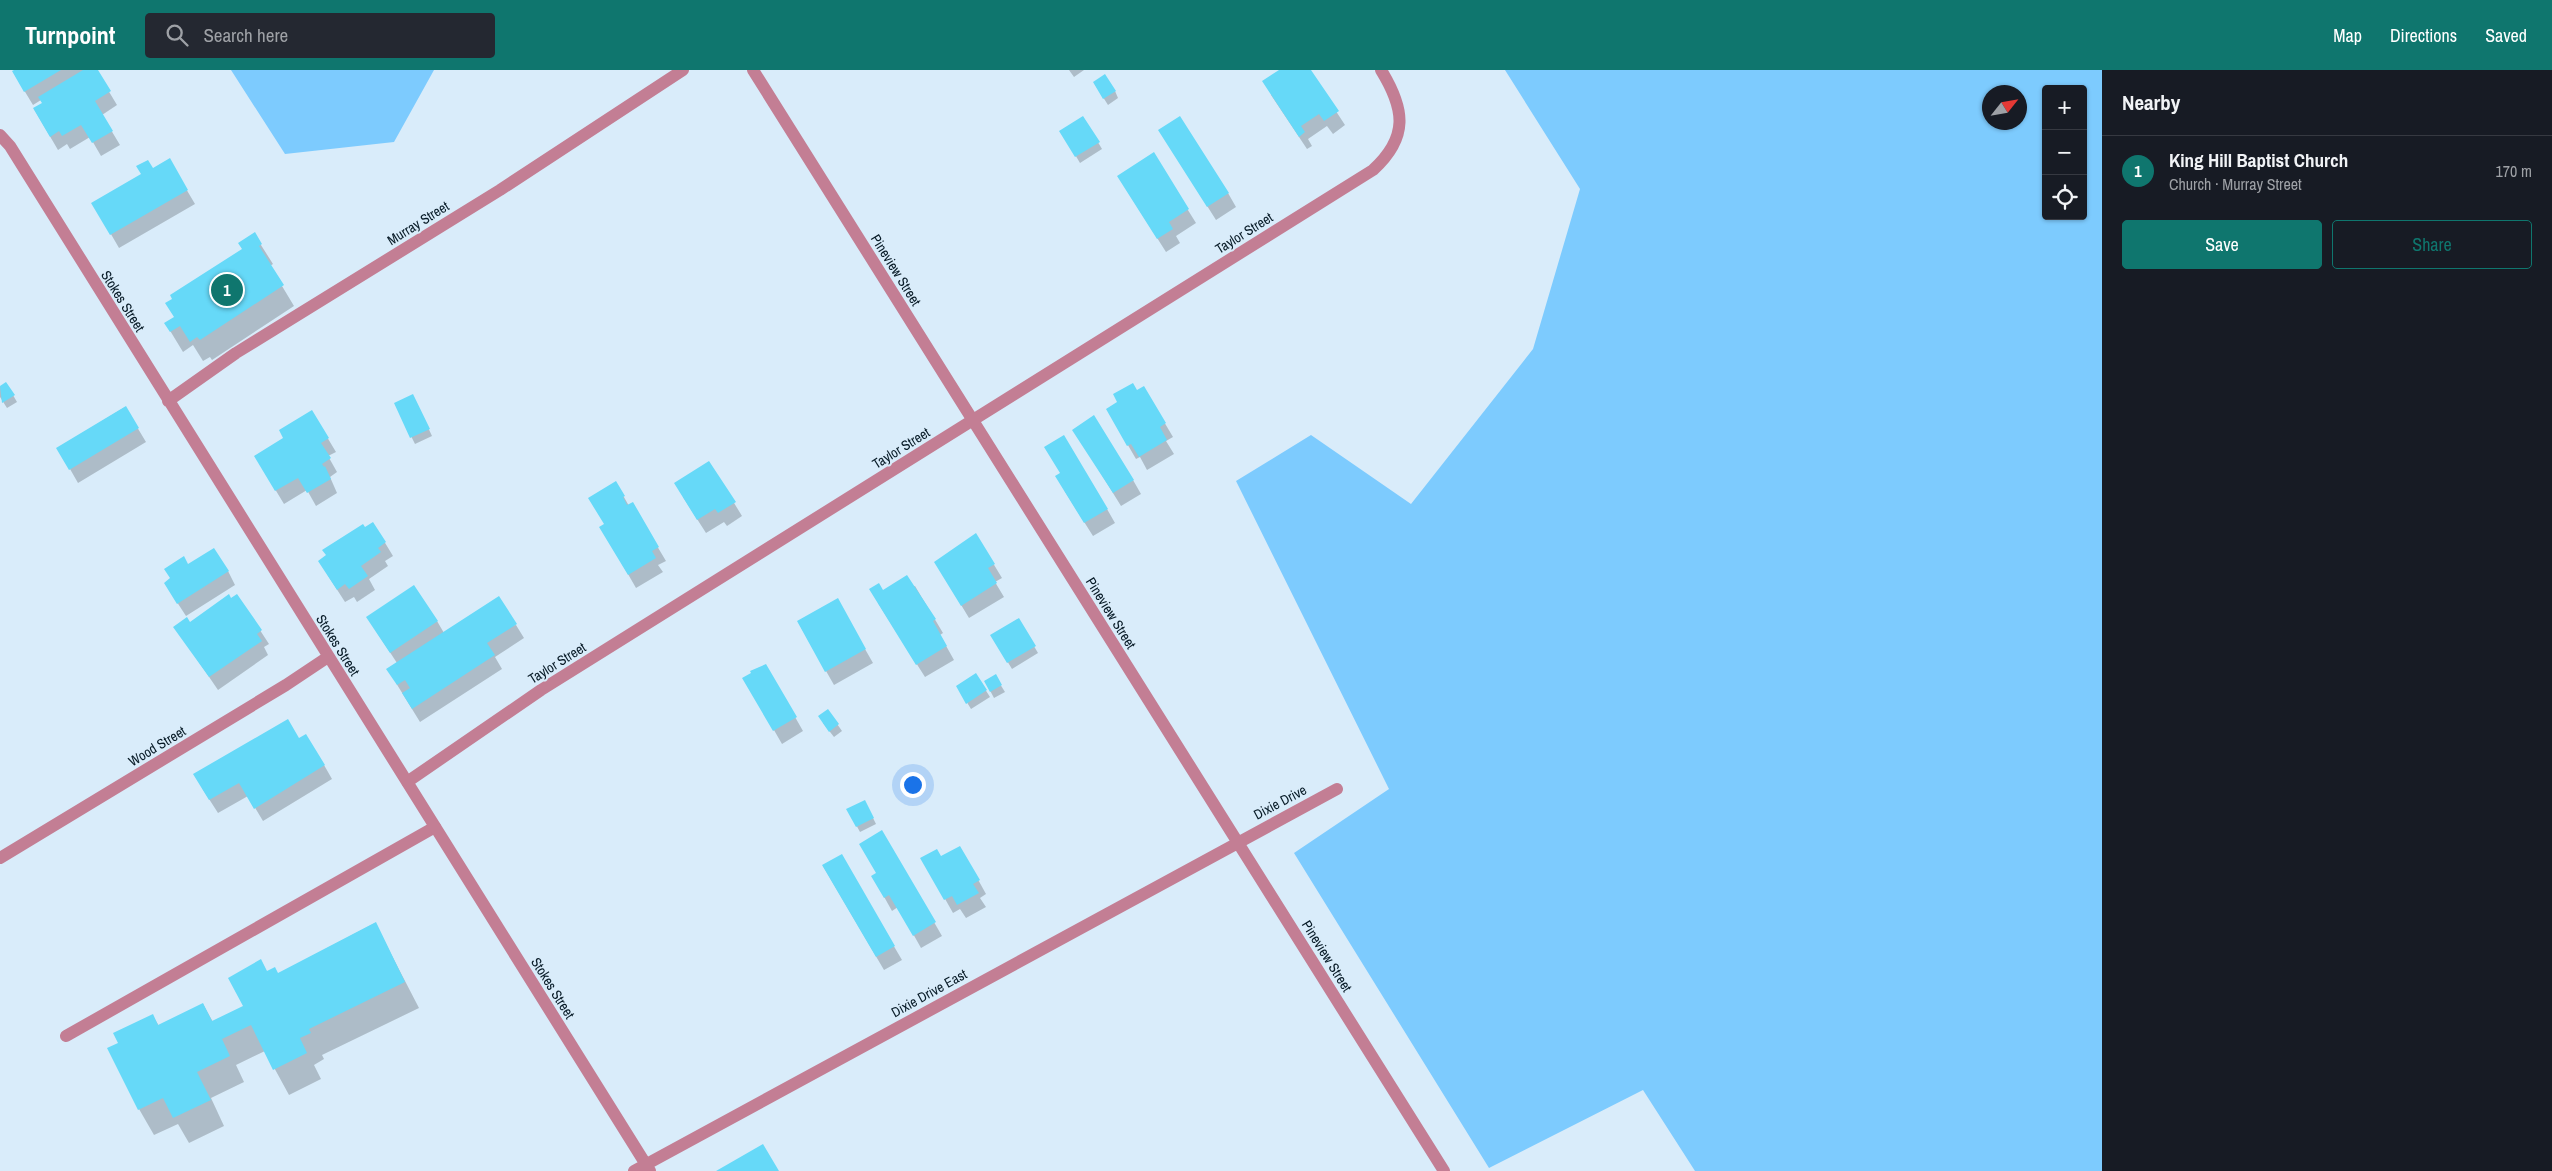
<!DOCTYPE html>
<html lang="en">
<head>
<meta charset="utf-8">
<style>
	body { margin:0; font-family:"Archivo Narrow",sans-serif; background:#242831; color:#f1f3f6 }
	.controls { position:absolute; right:15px; top:15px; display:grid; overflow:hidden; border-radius:5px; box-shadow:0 1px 4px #0004 }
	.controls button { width:45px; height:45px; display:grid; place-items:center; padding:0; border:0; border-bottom:1px solid #363941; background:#171b24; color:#f1f3f6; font:25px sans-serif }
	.compass { position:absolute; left:1982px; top:15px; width:45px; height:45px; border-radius:50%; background:#171b24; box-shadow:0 1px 4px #0004; rotate:59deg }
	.you { position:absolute; left:912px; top:714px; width:18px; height:18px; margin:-12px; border:4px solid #fff; border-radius:50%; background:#1a73e8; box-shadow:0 0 0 8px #1a73e833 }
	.badge { display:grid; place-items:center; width:32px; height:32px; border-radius:50%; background:#0f766e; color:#fff; font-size:16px; font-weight:700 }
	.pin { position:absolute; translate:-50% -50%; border:2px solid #fff; box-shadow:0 1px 5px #0006 }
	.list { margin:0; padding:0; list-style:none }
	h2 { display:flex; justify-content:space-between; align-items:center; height:65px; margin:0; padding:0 20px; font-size:21px }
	h2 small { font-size:16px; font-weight:400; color:#9ea1a6 }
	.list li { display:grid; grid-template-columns:32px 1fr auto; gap:15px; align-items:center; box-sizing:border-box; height:70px; padding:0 20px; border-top:1px solid #363941 }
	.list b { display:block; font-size:19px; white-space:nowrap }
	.list p { margin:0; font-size:16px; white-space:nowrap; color:#9ea1a6 }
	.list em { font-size:16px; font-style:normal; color:#9ea1a6 }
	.actions { display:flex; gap:10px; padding:15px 20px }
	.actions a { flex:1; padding:11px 0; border:1px solid #0f766e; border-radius:5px; text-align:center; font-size:18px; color:#0f766e }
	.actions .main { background:#0f766e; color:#fff }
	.icon { flex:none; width:28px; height:28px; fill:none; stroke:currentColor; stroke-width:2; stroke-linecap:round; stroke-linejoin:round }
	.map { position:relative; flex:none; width:2102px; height:1101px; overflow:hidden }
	header { display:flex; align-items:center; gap:30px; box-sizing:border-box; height:70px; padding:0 25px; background:#0f766e; color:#fff }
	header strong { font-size:24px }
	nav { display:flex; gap:28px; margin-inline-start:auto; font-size:18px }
	.search { width:350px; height:45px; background:#242831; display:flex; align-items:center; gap:12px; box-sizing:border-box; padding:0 18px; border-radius:5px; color:#9ea1a6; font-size:19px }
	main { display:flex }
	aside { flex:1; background:#171b24 }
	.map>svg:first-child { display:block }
</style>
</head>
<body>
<header>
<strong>Turnpoint</strong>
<div class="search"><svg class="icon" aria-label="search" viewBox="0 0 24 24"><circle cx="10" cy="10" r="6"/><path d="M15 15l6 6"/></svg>Search here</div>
<nav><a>Map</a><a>Directions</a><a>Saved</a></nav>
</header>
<main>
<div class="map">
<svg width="2102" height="1101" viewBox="0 0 2102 1101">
	<rect width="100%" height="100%" fill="#d9ecfa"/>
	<path fill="#7dcbfe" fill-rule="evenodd" d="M231,0H434L394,72L285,84Z
		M1505,0H2102V1101H1695L1643,1020L1489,1098L1294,783L1389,719L1236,411L1311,365L1411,434L1533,279L1580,119ZM2046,19H2083V146H2046ZM1990,22H2020V52H1990Z"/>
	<path fill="#0003" d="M16,0H96L117,35L102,45L120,75L101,86L90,67L70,79L67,74L58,80L34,39L43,34L41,30L33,35L13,2Z
		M1069,0H1084L1074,7Z
		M1281,0H1309L1345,55L1333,64L1327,56L1308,69L1312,76L1307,79L1271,25Z
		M1094,13L1115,21L1118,28L1108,35Z
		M1083,47L1102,79L1080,93L1061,61Z
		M1168,74L1228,123L1236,137L1216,150Z
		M1153,84L1196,153L1176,166L1180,173L1166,182L1126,119Z
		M169,90L195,134L119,178L93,133Z
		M254,164L273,194L270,196L294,236L212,290L210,287L203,291L193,275L183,282L166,254L175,248L243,179Z
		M6,313L17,332L7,338L0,327V317Z
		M1144,318L1173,367L1166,371L1174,384L1147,400L1140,387L1136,389L1107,339Z
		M416,332L432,366L415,374L395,334Z
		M125,337L146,372L78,413L58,378Z
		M312,342L336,382L328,386L337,402L330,407L337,423L316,436L307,420L284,434L255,386L285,369Z
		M1082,373L1133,410L1141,424L1121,436Z
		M709,392L742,446L727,456L724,452L706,463L683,427Z
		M616,413L629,436L632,434L666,491L658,495L663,502L636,518L601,457L605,455Z
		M1064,420L1107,439L1115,453L1093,466Z
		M373,453L393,486L385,491L388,496L369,509L375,520L357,532L354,527L345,532L327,504L365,459Z
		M976,465L1002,508L995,512L1004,527L969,548L943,505Z
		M188,496L228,501L235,515L186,546L173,526Z
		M915,516L943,563L940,565L954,590L925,607L878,533L882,522Z
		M237,525L269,574L264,577L268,585L218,620L175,557L189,553Z
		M837,530L873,593L834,615L798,552Z
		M1018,549L1038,583L1012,599L992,566Z
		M437,551L444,563L516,555L524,568L495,587L502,599L420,652L396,613L397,593L376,561Z
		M766,596L803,661L782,674L744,608Z
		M976,605L990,627L971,639L957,616Z
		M995,606L1005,622L994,628L985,611Z
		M828,641L842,661L834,667L823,653Z
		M299,670L324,695L332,709L263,751L248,726L218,743L202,718Z
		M868,738L876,754L860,762L848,740Z
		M882,762L942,866L921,878L898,837L892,841L873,807L878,804Z
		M960,777L986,824L980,828L986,837L966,848L960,839L953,843L922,788H941Z
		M841,786L902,890L884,900L823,796Z
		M375,853L419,938L322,985L324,989L314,995L321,1009L289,1025L265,981L236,995L244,1012L211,1028L224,1056L189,1073L178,1054L154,1065L139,1039L119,973L153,946L159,956L203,934L213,952L244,937L267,902L278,904Z"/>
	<path fill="#66d9f8" d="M14,0H61L24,22L12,1Z
		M83,0H98L111,21L95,31L113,61L92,73L81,55L62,66L59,61L50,67L33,38L42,33L38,27Z
		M1279,0H1311L1339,41L1324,51L1319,44L1301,56L1305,62L1299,67L1262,11Z
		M1105,4L1116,21L1103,29L1093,12Z
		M1083,46L1100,72L1075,87L1059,61Z
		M1180,46L1229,123L1207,137L1158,60Z
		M1154,82L1189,139L1169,152L1173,159L1157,169L1117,106Z
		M170,88L188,120L110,165L91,133L141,104L136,96L148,90L153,98Z
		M255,162L262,174L259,176L284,215L200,270L197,267L190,272L180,256L170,262L164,253L174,247L165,233L172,229L170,225L242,179L238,173Z
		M6,312L15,325L2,333L0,316Z
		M1133,313L1137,320L1144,316L1166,353L1160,357L1167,370L1139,387L1131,374L1127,376L1106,339L1117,332L1113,324Z
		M413,324L430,359L410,368L394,333Z
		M126,336L139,358L69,400L56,378Z
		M312,340L329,368L321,373L331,388L322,394L324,397L325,396L331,409L307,423L298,408L275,421L254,386L283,368L279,360Z
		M1094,345L1134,410L1113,423L1072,360Z
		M1064,365L1108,439L1084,453L1055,406L1060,403L1044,377Z
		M709,391L736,432L718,443L715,439L697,450L674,413Z
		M616,411L625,426L623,427L627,435L633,432L659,477L652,481L656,488L628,505L599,457L604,454L588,428Z
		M373,452L386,472L378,478L381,482L361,496L368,506L349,519L345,514L337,520L318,491L326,485L322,480L363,454L365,457Z
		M976,463L995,494L988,498L997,513L961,536L934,492Z
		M214,478L229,501L177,534L164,513L170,508L164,499L184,486L188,494Z
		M907,505L936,549L933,551L947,576L916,595L869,519L879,513L883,520Z
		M414,515L438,551L390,583L366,547Z
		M229,524L231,528L237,524L262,560L257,564L262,571L209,607L173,557L187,547L190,552Z
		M499,526L517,554L487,573L495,585L412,639L402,623L410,618L405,610L397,615L386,599Z
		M838,528L866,579L825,602L797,551Z
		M1019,548L1036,576L1007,593L990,565Z
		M766,594L797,647L773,661L742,608L751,603L750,601Z
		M976,603L987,620L966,634L956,616Z
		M996,604L1002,615L990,622L984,611Z
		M828,639L839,654L829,662L818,646Z
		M288,649L299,668L306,664L325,695L254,739L239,713L209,730L193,704Z
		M865,730L874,748L856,757L846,739Z
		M882,760L936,852L913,866L889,825L884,828L871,806L876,803L859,774Z
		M960,776L980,810L973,814L979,823L957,835L952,826L944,830L920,788L937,779L941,786Z
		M842,784L895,876L876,887L822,795Z
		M376,852L405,912L309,959L311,963L300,968L307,983L273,1000L251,955L222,969L230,986L197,1002L211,1030L173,1048L163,1028L138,1040L107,978L118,973L113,963L153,944L158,955L203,933L212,951L243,936L228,908L261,889L267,901L275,897L278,903Z
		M763,1074L779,1101H716Z"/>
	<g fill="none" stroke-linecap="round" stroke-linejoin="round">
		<path stroke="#c37e94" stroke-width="12" d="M66,966L435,757"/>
		<path stroke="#c37e94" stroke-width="12" d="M753,0L1444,1101
			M0,65L10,76L650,1101
			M168,331L236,283L500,120L683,0
			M407,712L541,620L1373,100C1409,67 1405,39 1381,0
			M0,788L286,615L328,587
			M634,1101L1337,719"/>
	</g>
	<g text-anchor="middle" stroke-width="4" stroke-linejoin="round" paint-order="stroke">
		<g font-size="14" fill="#071a26" stroke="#d9ecfa">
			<text transform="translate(418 153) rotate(-32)" y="5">Murray Street</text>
			<text transform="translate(1244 163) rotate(-32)" y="5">Taylor Street</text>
			<text transform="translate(896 200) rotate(58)" y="5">Pineview Street</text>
			<text transform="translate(123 231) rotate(58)" y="5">Stokes Street</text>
			<text transform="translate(901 378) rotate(-32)" y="5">Taylor Street</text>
			<text transform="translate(1111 543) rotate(58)" y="5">Pineview Street</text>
			<text transform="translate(338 575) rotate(58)" y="5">Stokes Street</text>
			<text transform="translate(557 593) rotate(-32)" y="5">Taylor Street</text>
			<text transform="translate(157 676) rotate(-31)" y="5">Wood Street</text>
			<text transform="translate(1280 732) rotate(-28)" y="5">Dixie Drive</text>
			<text transform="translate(1327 886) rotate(58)" y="5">Pineview Street</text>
			<text transform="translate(553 918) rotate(58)" y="5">Stokes Street</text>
			<text transform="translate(929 923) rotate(-29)" y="5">Dixie Drive East</text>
		</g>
	</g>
</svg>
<div class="controls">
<button>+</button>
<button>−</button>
<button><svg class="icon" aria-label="locate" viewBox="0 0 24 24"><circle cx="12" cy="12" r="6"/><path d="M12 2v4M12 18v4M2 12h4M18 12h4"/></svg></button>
</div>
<svg class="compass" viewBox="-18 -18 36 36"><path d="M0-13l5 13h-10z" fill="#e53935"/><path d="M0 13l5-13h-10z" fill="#9ea1a6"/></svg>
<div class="you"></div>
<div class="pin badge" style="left:227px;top:220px">1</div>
</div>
<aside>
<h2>Nearby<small></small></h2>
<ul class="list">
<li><span class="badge">1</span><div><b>King Hill Baptist Church</b><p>Church · Murray Street</p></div><em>170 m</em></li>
</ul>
<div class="actions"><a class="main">Save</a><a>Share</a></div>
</aside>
</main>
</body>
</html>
